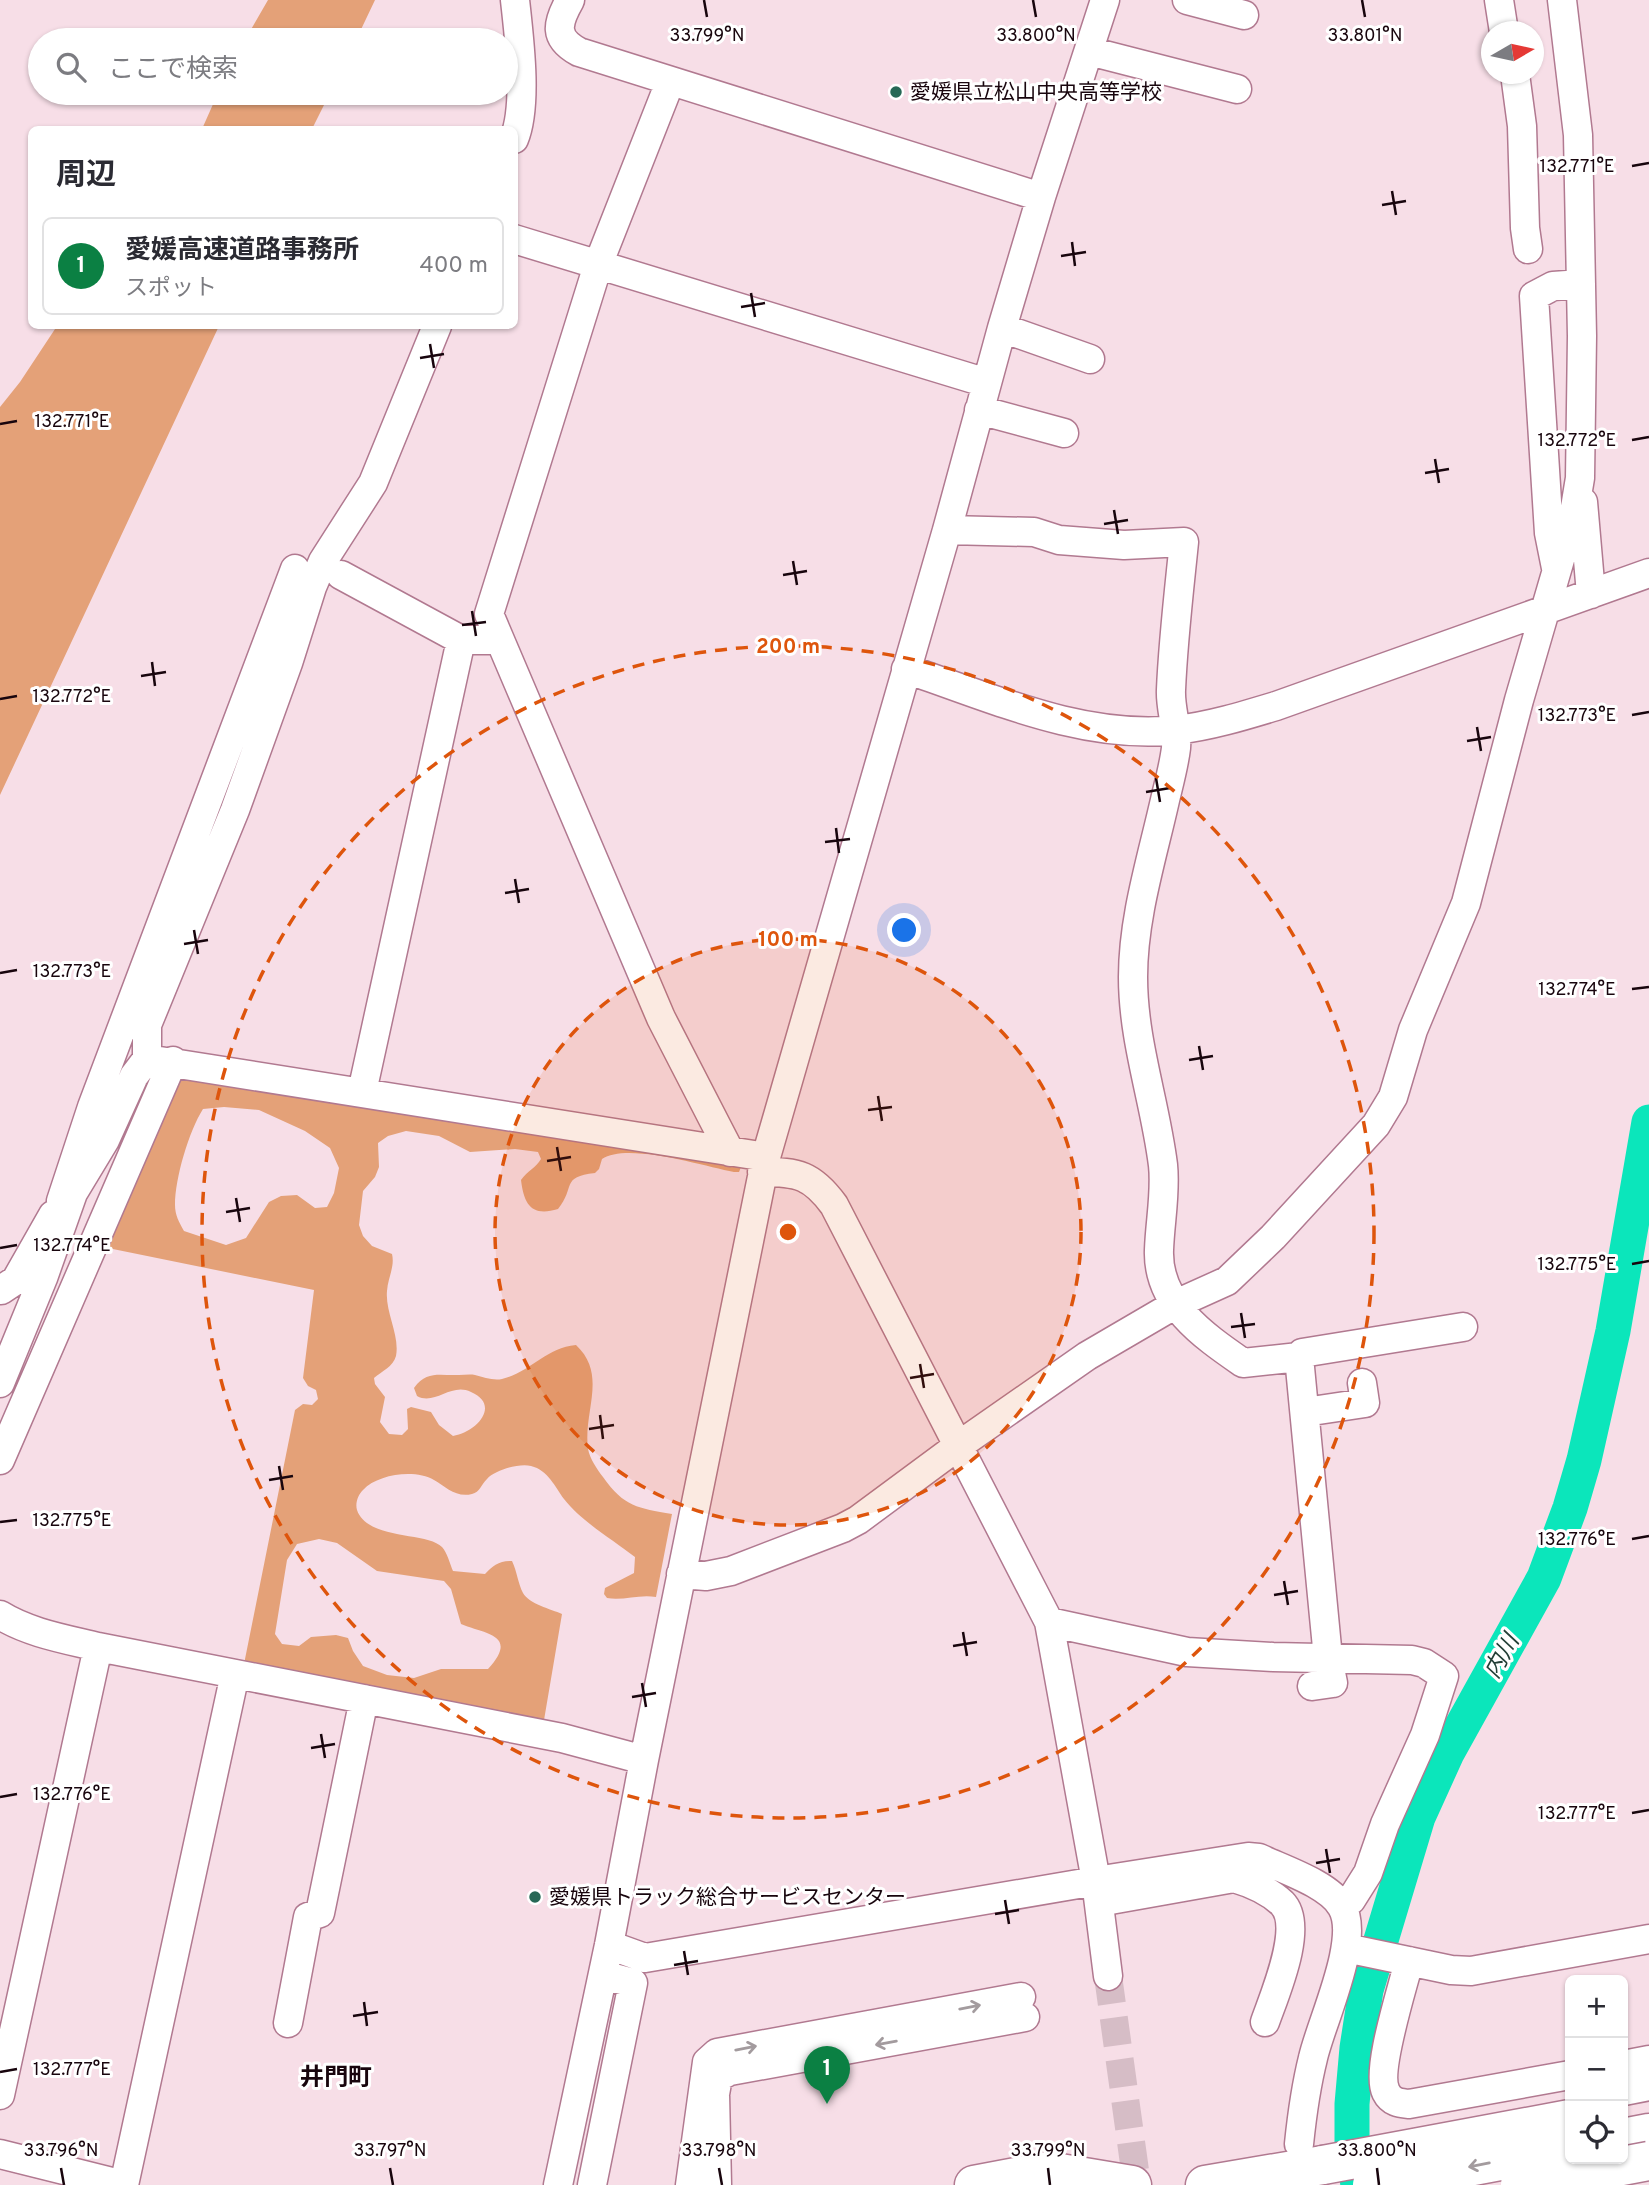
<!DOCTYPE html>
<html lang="ja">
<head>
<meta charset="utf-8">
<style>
	body { margin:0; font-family:Overpass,"Noto Sans JP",sans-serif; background:#f2f2f3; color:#2b2b33 }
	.controls { position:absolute; right:21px; bottom:21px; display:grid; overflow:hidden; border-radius:10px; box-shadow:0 2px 5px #0004 }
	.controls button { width:63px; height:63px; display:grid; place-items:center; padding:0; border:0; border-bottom:2px solid #e1e1e2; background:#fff; color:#2b2b33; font:35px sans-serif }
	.compass { position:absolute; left:1481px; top:21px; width:63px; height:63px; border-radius:50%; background:#fff; box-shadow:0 2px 5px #0004; rotate:81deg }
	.you { position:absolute; left:905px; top:931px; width:24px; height:24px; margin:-18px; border:5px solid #fff; border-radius:50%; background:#1a73e8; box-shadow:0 0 0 10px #1a73e833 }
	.badge { display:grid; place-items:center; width:46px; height:46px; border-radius:50%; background:#0b8043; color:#fff; font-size:23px; font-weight:700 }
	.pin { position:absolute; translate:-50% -58px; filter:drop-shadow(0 2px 4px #0008) }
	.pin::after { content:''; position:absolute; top:37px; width:24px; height:21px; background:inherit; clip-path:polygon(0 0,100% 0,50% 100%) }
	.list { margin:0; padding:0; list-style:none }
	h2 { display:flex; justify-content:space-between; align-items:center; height:91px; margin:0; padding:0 28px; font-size:30px }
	h2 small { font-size:23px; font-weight:400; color:#7c7c81 }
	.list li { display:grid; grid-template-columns:46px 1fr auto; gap:21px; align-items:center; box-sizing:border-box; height:98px; margin:0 14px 14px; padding:0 14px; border:2px solid #e1e1e2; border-radius:10px }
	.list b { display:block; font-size:26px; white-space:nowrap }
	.list p { margin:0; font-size:23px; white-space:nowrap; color:#7c7c81 }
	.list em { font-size:23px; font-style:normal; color:#7c7c81 }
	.icon { flex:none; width:38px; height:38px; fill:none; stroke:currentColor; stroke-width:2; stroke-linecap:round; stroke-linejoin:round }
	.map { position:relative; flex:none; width:1649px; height:2185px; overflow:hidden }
	.search { position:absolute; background:#fff; box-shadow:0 2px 5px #0004; left:28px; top:28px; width:490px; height:77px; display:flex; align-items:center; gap:18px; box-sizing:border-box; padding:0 24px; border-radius:38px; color:#7c7c81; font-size:26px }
	.panel { position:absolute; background:#fff; box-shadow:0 2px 5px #0004; left:28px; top:126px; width:490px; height:203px; border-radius:10px }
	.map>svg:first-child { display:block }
</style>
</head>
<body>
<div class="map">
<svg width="1649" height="2185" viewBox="0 0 1649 2185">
	<rect width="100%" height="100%" fill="#f7dee7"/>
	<path fill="#e4a178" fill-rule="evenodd" d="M268,0H375L356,40H245Z
		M218,93H330L312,129H202Z
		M57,326H219L0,795V407L20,382Z
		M183,1071L741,1167L739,1172H734C703,1166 627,1142 602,1159L599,1169L595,1173C560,1177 576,1187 558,1209C532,1217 524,1205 521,1180C527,1171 536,1168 541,1159L538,1152L515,1149L470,1152L439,1136L406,1131L388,1136L378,1143L379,1167L375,1177L363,1191L359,1225L363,1236L372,1246L392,1254C395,1267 388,1277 387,1291C385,1312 400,1335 396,1356C393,1367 382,1371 374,1378L375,1384L385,1397L380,1422L389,1434L402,1435L408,1429L407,1409L411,1407L431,1412L439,1425L453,1436C477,1432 501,1405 471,1392C451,1382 435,1406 417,1396L414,1388C427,1370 440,1376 459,1375C464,1375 470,1374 475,1375C484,1377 493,1381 502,1379C531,1372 545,1348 576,1345C608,1375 583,1411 588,1449C590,1459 597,1469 603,1477C624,1507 638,1508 672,1514L656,1597C639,1594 623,1601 607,1598L604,1594L605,1588L634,1573L635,1557C613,1540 581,1521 564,1499C555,1487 548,1470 531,1466C519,1463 495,1470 487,1479C481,1485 480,1492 472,1494C456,1498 446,1487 434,1480C415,1469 378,1474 363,1490C358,1495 355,1503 357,1510C367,1540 428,1532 442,1547C447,1552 450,1564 453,1571L485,1574C492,1566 500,1560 512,1561C517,1571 518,1584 523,1593C529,1604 551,1609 562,1614L543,1726L244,1664L295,1410L303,1404L312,1405L318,1399L316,1390L308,1386L303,1378L314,1290L103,1247ZM224,1107L259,1110L305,1131L330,1148L339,1168L334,1193L327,1207L315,1208L297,1195L281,1196L269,1202L246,1238L226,1245L184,1231C179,1222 175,1215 175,1205C175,1178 189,1131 203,1109ZM319,1539L337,1543L377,1571L444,1581L451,1589L461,1624C484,1634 520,1634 488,1669H441L414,1678L387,1675L363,1666L353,1651L348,1638L336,1635L311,1637L299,1646L282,1644L275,1634L287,1560L297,1544Z"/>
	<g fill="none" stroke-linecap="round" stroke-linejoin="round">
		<path stroke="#0be6bb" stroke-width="35" d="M1358,2185L1352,2145V2104L1357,2048L1366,1990L1418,1817L1447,1753L1544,1578L1570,1508L1584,1460L1613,1331L1649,1122"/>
		<path stroke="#d6bdc6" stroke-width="28" stroke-dasharray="28 14" stroke-linecap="butt" d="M1108,1976L1137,2185"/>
		<defs>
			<path id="minor" d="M570,0C557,23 553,38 579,52L1041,197
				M1187,0L1244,15
				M1499,0L1504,32
				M1089,51L1237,89
				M1515,74L1522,126L1525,228L1528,249
				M514,139C528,105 519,37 515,0
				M514,239L987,383
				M437,326L373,483L323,561L312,587L288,663L235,810L147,1025V1059L766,1157
				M1002,328L1090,359
				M979,410L1064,433
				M1583,502L1591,594
				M947,530L1034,532L1059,540L1124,545L1184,542C1179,591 1173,641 1171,690C1170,709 1178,728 1176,748C1174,765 1169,783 1165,800C1152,858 1133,917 1133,977C1133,1042 1155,1101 1163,1165C1166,1193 1160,1221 1159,1250C1157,1304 1204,1336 1243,1363L1299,1357L1328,1658L1333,1683L1312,1686
				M1556,568L1549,533L1534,296L1553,286L1581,284
				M341,575L461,640H500L661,1018L730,1152
				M500,640L489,614L598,265L670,82
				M906,669C992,698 1084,740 1176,730C1210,726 1243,716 1276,706L1649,573
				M362,1092L461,640
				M762,1172C798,1172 812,1175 834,1205L1049,1622L1096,1881L1108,1976
				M61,1201L92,1107L295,569
				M1,1290L16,1280L53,1215
				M1299,1357L1302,1353L1463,1327
				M0,1383L43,1278L73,1193L105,1140L134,1076L147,1059
				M1305,1412L1365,1403L1362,1383
				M0,1460L173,1061
				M681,1574L706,1576L731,1571L843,1528L858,1520L958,1446L1087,1356L1176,1304L1227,1281L1273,1237L1376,1125L1393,1097L1413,1030L1466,903L1519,700L1575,508L1580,478L1582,336L1578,135L1562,0
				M0,1615C29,1633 65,1639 98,1647L562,1738L644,1760
				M1049,1622L1187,1652L1273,1657L1412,1660L1424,1663L1444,1676L1425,1735L1385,1824L1368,1873L1351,1900L1342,1907
				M1099,1902L1234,1878C1251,1883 1269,1891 1282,1903C1305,1926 1274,1996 1265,2022
				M609,1945L645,1958L1096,1881L1248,1857L1259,1858C1282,1869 1329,1884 1342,1907C1361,1940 1321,2022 1313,2058C1306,2086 1302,2115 1299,2144
				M1346,1948L1451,1970L1471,1971L1649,1939
				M1409,1961C1403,1987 1375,2071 1386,2092C1391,2102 1399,2103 1409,2104L1570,2075
				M288,2023L308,1917L320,1913L364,1699
				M1623,2065L1649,2060
				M0,2095L98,1647
				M0,2154L124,2185
				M124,2185L235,1674
				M558,2185L609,1945L644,1760L766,1157L947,530L1002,328L1041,197L1105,0
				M592,2185L633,1983L603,1975
				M690,2185L707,2062L717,2053L1021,1997
				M717,2185L715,2094L718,2077L730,2071L1025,2017"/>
			<path id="highway" d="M1623,2086L1649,2081
				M1623,2138L1649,2133
				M974,2185L1048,2171L1132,2185
				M1205,2185L1323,2165"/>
		</defs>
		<use href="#minor" stroke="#b17990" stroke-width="31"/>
		<use href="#highway" stroke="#b17990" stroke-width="41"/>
		<use href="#minor" stroke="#fff" stroke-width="28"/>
		<use href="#highway" stroke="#fff" stroke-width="38"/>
		<defs>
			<path id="highway-bridge" d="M1323,2165L1570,2119
				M1372,2185L1570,2148
				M1520,2185L1649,2161"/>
		</defs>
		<use href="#highway-bridge" stroke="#b17990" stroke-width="41" stroke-linecap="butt"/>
		<use href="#highway-bridge" stroke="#fff" stroke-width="38"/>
	</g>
	<defs><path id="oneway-shaft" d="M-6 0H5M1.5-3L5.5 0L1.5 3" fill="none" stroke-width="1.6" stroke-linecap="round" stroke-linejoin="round" transform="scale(1.75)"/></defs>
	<g stroke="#a39b9e">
		<use href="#oneway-shaft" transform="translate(970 2007) rotate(-11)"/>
		<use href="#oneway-shaft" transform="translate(886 2043) rotate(170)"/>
		<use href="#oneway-shaft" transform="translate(746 2048) rotate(-11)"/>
		<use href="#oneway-shaft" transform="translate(1479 2165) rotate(169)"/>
	</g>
	<path fill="none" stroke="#18050d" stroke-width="2.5" d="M704,0L707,17M1033,0L1036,17M1362,0L1365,17M1632,166L1649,163M1392,191L1396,215M1382,205L1406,201M1072,242L1075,266M1061,256L1086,252M751,293L755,317M741,307L765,303M430,344L434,368M420,358L444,354M0,424L17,421M1632,440L1649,437M1435,459L1439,483M1425,473L1449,469M1114,510L1118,534M1104,524L1128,520M793,561L797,585M783,575L807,571M472,611L476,636M462,625L486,622M152,662L155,686M141,676L166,672M0,699L17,696M1632,715L1649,712M1477,727L1481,751M1467,741L1491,737M1156,778L1160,802M1146,792L1170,788M836,828L839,853M825,842L850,839M515,879L519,903M505,893L529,889M194,930L198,954M184,944L208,940M0,973L17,970M1632,989L1649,987M1199,1046L1203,1070M1189,1060L1213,1056M878,1096L882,1121M868,1110L892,1107M557,1147L561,1171M547,1161L571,1157M236,1198L240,1222M226,1212L250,1208M0,1248L17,1245M1632,1264L1649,1261M1241,1313L1245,1338M1231,1327L1255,1324M920,1364L924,1388M910,1378L934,1374M600,1415L603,1439M589,1429L614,1425M279,1466L283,1490M269,1480L293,1476M0,1522L17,1520M1632,1539L1649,1536M1284,1581L1288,1605M1274,1595L1298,1591M963,1632L967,1656M953,1646L977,1642M642,1683L646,1707M632,1697L656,1693M321,1734L325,1758M311,1748L335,1744M0,1797L17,1794M1632,1813L1649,1810M1326,1849L1330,1873M1316,1863L1340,1859M1005,1900L1009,1924M995,1914L1019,1910M684,1951L688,1975M674,1965L698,1961M364,2002L367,2026M353,2016L378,2012M0,2072L17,2069M61,2168L64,2185M390,2168L393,2185M719,2168L722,2185M1048,2168L1050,2185M1377,2168L1379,2185"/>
	<circle cx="788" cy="1232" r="293" fill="#de550c" fill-opacity=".12"/>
	<g fill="none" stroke="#de550c" stroke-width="3.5" stroke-dasharray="12 9">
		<circle cx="788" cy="1232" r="293"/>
		<circle cx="788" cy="1232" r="586"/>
	</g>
	<g fill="#276856" stroke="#fff" stroke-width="2.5">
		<circle cx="896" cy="92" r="7"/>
		<circle cx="535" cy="1897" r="7"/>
	</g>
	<g text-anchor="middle" stroke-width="6" stroke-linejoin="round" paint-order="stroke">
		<g font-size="21" fill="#18050d" stroke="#fff" text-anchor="start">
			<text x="910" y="99">愛媛県立松山中央高等学校</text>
			<text x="549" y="1904">愛媛県トラック総合サービスセンター</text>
		</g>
		<g font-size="23" font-style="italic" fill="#233f37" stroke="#fff">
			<text transform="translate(1501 1656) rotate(-61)" y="8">内川</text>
		</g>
		<g font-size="24" font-weight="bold" fill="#18050d" stroke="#fff">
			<text x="336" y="2085">井門町</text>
		</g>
	</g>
	<g font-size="18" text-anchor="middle" fill="#18050d" stroke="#fff" stroke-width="6" stroke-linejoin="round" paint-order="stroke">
		<text x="1365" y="41">33.801°N</text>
		<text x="707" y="41">33.799°N</text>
		<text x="1036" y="41">33.800°N</text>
		<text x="1577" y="172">132.771°E</text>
		<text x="72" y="427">132.771°E</text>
		<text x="1577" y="446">132.772°E</text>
		<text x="72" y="702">132.772°E</text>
		<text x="1577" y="721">132.773°E</text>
		<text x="72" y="977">132.773°E</text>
		<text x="1577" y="995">132.774°E</text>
		<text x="72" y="1251">132.774°E</text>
		<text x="1577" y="1270">132.775°E</text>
		<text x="72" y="1526">132.775°E</text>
		<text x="1577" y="1545">132.776°E</text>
		<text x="72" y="1800">132.776°E</text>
		<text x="1577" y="1819">132.777°E</text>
		<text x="72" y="2075">132.777°E</text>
		<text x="61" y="2156">33.796°N</text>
		<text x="390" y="2156">33.797°N</text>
		<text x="719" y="2156">33.798°N</text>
		<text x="1048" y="2156">33.799°N</text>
		<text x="1377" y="2156">33.800°N</text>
	</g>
	<circle cx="788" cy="1232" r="10" fill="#de550c" stroke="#fff" stroke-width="3.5"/>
	<g font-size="21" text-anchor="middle" font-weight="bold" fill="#de550c" stroke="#fff" stroke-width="6" stroke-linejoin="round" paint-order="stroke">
		<text x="788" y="653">200 m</text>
		<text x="788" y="946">100 m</text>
	</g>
</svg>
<div class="controls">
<button>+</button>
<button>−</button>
<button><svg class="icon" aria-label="locate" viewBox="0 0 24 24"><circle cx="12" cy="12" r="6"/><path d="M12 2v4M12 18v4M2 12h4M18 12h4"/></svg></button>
</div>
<svg class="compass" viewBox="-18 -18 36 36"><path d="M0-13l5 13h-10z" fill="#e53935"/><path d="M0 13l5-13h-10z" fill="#7c7c81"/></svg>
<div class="you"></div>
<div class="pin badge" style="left:827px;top:2104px">1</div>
<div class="search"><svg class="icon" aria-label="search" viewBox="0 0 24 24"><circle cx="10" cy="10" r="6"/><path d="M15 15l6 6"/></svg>ここで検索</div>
<section class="panel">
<h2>周辺<small></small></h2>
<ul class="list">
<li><span class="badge">1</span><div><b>愛媛高速道路事務所</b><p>スポット</p></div><em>400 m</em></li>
</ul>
</section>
</div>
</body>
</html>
